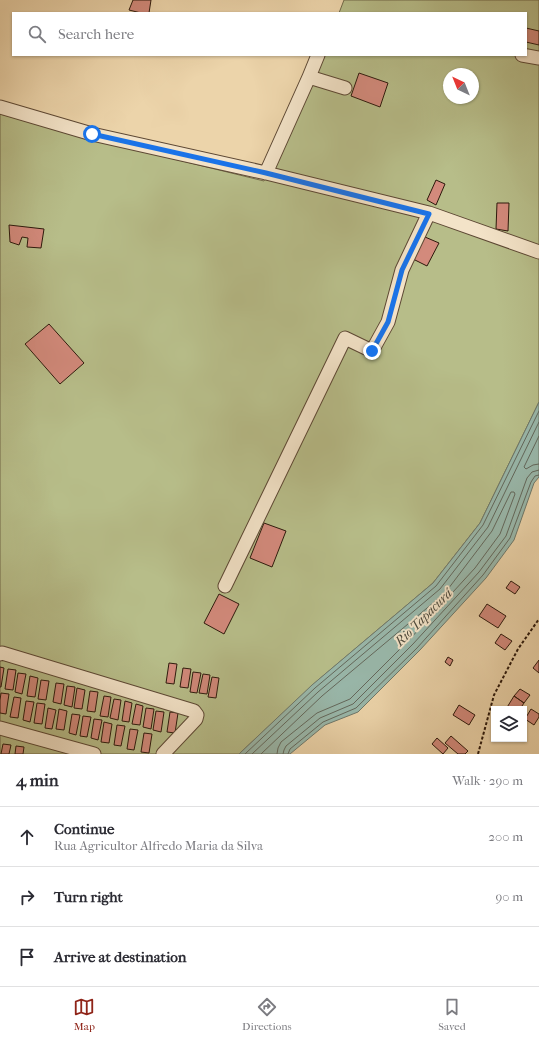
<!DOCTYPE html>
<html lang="en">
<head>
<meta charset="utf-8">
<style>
	body { margin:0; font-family:"IM FELL French Canon",serif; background:#f7f7f7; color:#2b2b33 }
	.controls { position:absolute; right:12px; bottom:12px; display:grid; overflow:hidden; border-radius:0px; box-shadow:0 1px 3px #0004 }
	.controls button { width:36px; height:36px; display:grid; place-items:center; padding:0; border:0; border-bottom:1px solid #e1e1e2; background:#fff; color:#2b2b33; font:20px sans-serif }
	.compass { position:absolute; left:443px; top:68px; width:36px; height:36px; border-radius:50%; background:#fff; box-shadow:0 1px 3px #0004; rotate:317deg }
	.stop { position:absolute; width:12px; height:12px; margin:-9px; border:3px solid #1a73e8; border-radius:50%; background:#fff }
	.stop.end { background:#1a73e8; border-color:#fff; box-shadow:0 1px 4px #0008 }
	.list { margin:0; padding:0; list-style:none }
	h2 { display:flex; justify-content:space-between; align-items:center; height:52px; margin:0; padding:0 16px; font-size:17px }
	h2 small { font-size:13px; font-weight:400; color:#7c7c81 }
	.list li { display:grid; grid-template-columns:26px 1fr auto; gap:12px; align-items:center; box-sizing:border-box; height:60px; padding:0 16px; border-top:1px solid #e1e1e2 }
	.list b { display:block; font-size:15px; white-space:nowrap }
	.list p { margin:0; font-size:13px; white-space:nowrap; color:#7c7c81 }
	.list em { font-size:13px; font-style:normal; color:#7c7c81 }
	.icon { flex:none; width:22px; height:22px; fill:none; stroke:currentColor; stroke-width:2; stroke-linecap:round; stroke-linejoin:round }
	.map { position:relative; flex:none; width:539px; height:754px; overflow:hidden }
	.search { position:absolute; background:#fff; box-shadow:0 1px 3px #0004; left:12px; right:12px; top:12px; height:44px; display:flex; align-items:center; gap:10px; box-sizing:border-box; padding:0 14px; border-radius:0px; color:#7c7c81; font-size:15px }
	.sheet { height:232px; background:#fff }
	nav { display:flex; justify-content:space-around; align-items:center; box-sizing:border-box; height:56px; border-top:1px solid #e1e1e2; background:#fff; font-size:11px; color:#7c7c81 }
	nav a { display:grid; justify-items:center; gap:2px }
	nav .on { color:#8f2418 }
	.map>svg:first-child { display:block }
</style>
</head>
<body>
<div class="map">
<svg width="539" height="754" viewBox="0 0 539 754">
	<rect width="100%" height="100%" fill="#ecd4aa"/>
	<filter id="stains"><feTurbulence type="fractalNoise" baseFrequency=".005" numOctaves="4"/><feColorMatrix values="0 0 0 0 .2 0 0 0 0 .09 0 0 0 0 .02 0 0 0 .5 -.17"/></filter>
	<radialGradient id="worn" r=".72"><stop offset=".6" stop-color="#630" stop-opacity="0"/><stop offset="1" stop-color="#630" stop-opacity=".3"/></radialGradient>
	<path fill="#b7bd89" stroke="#726b4a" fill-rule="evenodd" d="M344,0H539V402L480,523L433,583L317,681L239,754H0V114L121,146L264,181L320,55H526V13H339ZM449,74H473V98H449Z"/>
	<path fill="#99b8ab" stroke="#6e786b" d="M539,402V477L534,483L514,540L486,578L420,650L358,712L325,725L290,754H239L312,685L433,583L480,523Z"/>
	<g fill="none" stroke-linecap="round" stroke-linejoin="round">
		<path stroke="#63685c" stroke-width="1" d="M539,436L524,467L526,469L533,465L539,464
			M245,754L315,688L436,586L483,525L539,411
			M252,754L318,692L440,589L488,527L539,422
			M261,754L322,696L445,593L492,531L511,492H514L515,494L500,534L475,568L409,640L350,699L317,713L281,742L278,748L277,754
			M283,754L284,750L286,746L320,718L353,704L413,644L479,572L506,536L527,478L532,472L539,470
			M288,754L290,749L323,722L356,708L417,648L483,575L510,538L531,482L535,476L539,475"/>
	</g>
	<path fill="#d38a7c" stroke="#2d190c" d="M133,0H151L149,13H141L129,10Z
		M526,28L539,31V45L526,42Z
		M359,73L388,83L380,107L351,96Z
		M436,180L445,184L436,205L427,200Z
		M497,203H509L508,231L496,229Z
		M9,225L44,229L41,248L27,247L28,238L22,237L19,245L10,242Z
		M425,237L439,243L427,266L413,259Z
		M49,324L84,363L60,384L25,344Z
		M264,523L286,531L272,567L250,558Z
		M511,581L520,587L515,594L506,588Z
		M219,594L239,604L224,634L204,623Z
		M487,604L506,616L498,628L479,616Z
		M501,634L512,641L505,650L495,643Z
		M448,657L453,660L450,666L445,662Z
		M539,660V673L533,668Z
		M169,663L177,664L174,684L166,683Z
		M0,667L4,668L1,687H0Z
		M183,668L191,669L188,688L180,687Z
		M8,669L16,670L13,690L5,689Z
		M193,672L201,673L197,693L190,692Z
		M18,673L26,674L22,694L15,692Z
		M203,674L210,675L207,694L199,693Z
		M30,676L38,678L35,697L27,696Z
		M212,677L219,678L216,698L208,697Z
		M41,680L49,681L46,700L38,699Z
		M56,683L64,684L61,704L53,702Z
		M67,686L75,687L72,707L64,705Z
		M77,688L85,690L82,709L74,708Z
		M520,689L530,695L524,703L514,696Z
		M90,691L98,692L95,712L87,711Z
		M1,693L9,694L6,714L0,713V700Z
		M104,696L111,697L108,717L100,716Z
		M514,696L524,703L520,709H506Z
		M14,697L21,698L18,718L10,717Z
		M114,699L121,700L118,720L110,718Z
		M26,701L34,702L30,722L23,720Z
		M125,701L132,703L129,722L122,721Z
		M37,703L45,704L42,724L34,723Z
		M136,704L143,706L140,725L132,724Z
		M459,705L475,715L469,725L453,715Z
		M48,708L56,710L52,729L45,728Z
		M146,708L154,709L151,729L143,727Z
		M59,709L67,711L64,730L56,729Z
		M531,709L539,714V717L534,725L525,719Z
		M156,711L164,712L161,732L153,730Z
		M170,712L178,713L175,733L167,732Z
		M72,714L80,715L76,735L69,733Z
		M83,716L91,717L87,737L80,736Z
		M94,719L102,720L98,740L91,738Z
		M104,722L112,724L109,743L101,742Z
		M117,725L125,726L121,746L114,745Z
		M130,729L138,730L134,750L127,749Z
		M144,733L152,734L149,753L141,752Z
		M451,736L468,751L465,754H458L445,743Z
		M437,738L448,748L443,754L432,744Z
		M3,744L11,745L9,754H1Z
		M16,746L24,747L23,754H15Z"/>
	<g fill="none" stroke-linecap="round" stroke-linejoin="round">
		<defs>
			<path id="street" d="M318,55L309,77L345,88
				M522,55L539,58
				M0,107L92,134L266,173L429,213L539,252
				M266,173L309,77
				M225,586L345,338L372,351L388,322L402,270L429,213
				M0,654L2,653L194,711L197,715L196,719L163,754
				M0,728L94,754"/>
		</defs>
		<use href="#street" stroke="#5d4834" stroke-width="15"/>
		<path stroke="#2d190c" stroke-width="2" stroke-dasharray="3 2" stroke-linecap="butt" d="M478,754L494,695L518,649L539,619"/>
		<use href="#street" stroke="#f3e3c8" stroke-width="13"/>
	</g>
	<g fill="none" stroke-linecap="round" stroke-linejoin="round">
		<path stroke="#1a73e8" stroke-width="5" d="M92,134L266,173L429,214L402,270L388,322L372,351"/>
	</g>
	<g text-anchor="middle" stroke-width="4" stroke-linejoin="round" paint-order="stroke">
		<g font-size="13" font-style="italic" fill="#4d493c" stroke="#f3e3c8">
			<text transform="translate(423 617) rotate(-45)" y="5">Rio Tapacurá</text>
		</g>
	</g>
	<rect width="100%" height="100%" filter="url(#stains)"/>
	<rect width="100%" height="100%" fill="url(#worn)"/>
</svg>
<div class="controls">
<button><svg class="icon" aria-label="layers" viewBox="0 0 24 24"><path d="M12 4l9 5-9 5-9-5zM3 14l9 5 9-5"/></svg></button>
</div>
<svg class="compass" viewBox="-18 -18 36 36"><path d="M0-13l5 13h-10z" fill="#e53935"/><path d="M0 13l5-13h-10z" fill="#7c7c81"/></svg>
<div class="stop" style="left:92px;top:134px"></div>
<div class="stop end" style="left:372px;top:351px"></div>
<div class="search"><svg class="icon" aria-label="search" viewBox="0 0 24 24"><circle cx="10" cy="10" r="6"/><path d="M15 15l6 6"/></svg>Search here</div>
</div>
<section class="sheet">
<h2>4 min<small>Walk · 290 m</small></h2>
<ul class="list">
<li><svg class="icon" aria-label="ahead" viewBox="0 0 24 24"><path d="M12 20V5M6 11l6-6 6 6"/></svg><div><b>Continue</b><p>Rua Agricultor Alfredo Maria da Silva</p></div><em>200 m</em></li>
<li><svg class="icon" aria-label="right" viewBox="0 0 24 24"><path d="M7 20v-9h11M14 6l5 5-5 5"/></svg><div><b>Turn right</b></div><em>90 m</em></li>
<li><svg class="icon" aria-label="arrive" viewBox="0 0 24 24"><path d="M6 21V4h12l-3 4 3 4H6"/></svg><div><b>Arrive at destination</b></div></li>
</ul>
</section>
<nav>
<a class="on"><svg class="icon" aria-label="map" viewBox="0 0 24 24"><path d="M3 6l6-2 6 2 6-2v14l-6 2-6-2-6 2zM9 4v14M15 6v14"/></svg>Map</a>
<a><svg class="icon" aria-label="directions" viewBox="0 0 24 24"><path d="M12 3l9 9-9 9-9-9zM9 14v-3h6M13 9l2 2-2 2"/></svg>Directions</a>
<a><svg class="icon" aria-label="saved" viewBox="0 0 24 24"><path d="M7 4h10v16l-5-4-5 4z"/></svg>Saved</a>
</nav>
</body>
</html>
